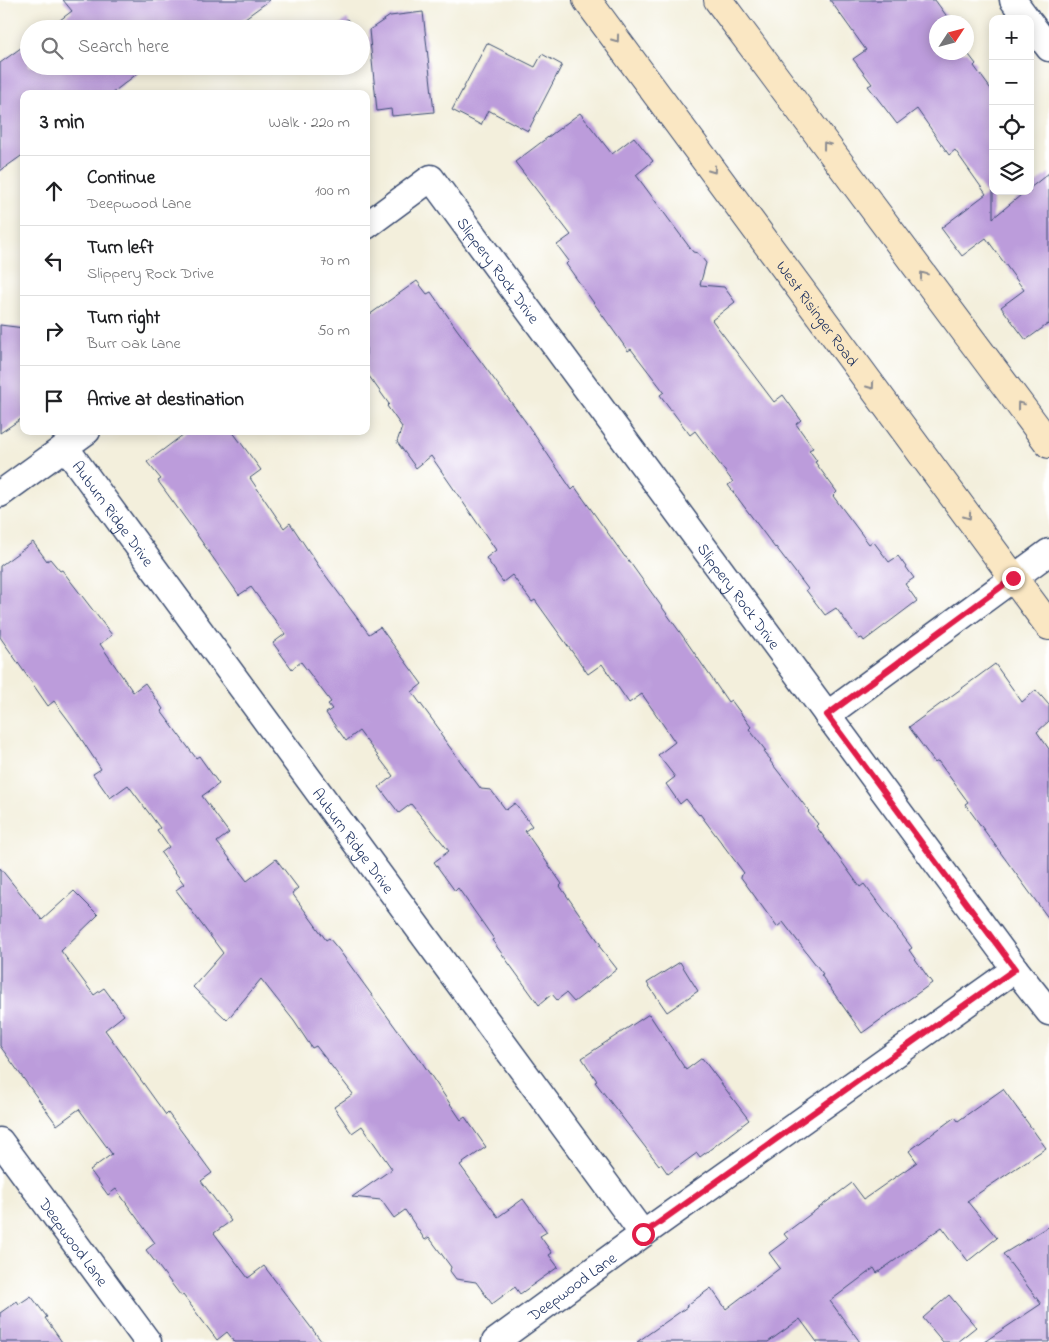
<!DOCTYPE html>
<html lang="en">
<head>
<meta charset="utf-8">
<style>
	body { margin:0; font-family:"Indie Flower",sans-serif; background:#f2f2f2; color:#202124 }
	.controls { position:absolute; right:15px; top:15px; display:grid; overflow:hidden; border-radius:10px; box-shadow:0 2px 12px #0003 }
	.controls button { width:45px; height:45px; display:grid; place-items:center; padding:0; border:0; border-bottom:1px solid #e0e0e0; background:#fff; color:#202124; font:25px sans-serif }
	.compass { position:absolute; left:929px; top:15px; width:45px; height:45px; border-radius:50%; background:#fff; box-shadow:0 2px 12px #0003; rotate:54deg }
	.stop { position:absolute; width:15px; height:15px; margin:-11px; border:4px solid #e11d48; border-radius:50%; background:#fff }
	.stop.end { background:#e11d48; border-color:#fff; box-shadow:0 1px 5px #0008 }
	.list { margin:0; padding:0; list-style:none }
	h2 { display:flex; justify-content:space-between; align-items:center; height:65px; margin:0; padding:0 20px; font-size:21px }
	h2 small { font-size:16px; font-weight:400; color:#757577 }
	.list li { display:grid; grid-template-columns:32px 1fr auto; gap:15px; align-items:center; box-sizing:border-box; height:70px; padding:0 20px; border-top:1px solid #e0e0e0 }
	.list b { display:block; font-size:19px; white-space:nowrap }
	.list p { margin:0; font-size:16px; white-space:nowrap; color:#757577 }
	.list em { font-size:16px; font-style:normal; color:#757577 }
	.icon { flex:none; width:28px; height:28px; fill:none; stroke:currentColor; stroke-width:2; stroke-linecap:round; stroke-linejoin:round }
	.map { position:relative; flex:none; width:1049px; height:1342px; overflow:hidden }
	.search { position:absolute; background:#fff; box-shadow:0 2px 12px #0003; left:20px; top:20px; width:350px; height:55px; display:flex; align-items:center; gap:12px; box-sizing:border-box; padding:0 18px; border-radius:28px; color:#757577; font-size:19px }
	.panel { position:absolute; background:#fff; box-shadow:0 2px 12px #0003; left:20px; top:90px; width:350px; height:345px; border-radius:10px }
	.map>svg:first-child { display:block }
</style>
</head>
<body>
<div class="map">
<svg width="1049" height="1342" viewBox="0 0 1049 1342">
	<rect width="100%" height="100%" fill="#fff"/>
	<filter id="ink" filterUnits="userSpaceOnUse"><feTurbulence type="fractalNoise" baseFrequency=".02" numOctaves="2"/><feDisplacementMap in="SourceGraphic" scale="10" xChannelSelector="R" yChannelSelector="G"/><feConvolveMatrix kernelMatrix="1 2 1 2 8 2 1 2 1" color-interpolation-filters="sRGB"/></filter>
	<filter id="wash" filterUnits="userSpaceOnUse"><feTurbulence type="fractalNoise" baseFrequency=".0096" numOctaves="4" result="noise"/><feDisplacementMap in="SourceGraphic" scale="20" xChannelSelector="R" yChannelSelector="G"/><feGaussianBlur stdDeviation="1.12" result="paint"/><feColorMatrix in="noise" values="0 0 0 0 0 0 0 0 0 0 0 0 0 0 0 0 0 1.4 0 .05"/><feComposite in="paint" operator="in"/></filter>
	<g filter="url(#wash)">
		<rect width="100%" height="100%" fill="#f3efdc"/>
		<g id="blocks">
			<path fill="#bc9cdb" d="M63,0H270L230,29H48L72,11Z
				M830,0H935L951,22H936V52H966V51L976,64L974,66L993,92V218L1026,191H1030V188L1049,173V325L1048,324L1026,340L1001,307L1024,290L986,238L962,256L941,228L986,194L955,150L949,155L917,109L897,124L868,86L872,84L853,59L866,50Z
				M423,12L434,112L392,116L391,109L377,111L369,30L390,16Z
				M347,19L354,29H333Z
				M29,42V66H147L111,94H24V154L0,171V63Z
				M487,43L535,67L542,54L562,65L528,131L488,110L481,125L452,110Z
				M580,113L612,154L634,137L653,161L636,175L693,252L698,253L706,263L700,285L724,287L735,302L712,320L774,402L783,395L801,420L796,424L813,448L809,450L817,461L815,462L837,492L833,496L869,544L873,541L889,562L898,556L914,578L905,584L917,601L864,641L862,638L859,639L836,608L825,615L806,590L808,589L776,547L775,548L728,485L733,482L695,431L690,435L660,395L664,392L631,349L628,351L566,264L569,261L557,245L571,235L515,162Z
				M417,281L427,294L431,292L456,328L525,421L572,490L575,487L625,557H626L682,635L728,702L731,700L751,727L749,729L766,751L764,752L771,760L770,761L809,811L808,812L818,824L816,826L860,887L864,884L912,948L909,950L932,983L862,1033L821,975L823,974L783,922L777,927L740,876L744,873L700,814L699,815L686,799L680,804L666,784L675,777L658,755L675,742L642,694L629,703L602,664L588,674L535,600L532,602L512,575L503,582L486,558L496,550L431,456L416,468L397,442L402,427L387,406L389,404L366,372V317Z
				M0,325L24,328V417L0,433Z
				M188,431H232L261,470L250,478L284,528L290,523L320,568L369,634L380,627L422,684L412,692L442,733L440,734L481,789L491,790L506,810L515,803L532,826L525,831L562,884L560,886L601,945L599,946L617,969L574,1002L566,993L557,1000L552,994L539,1005L492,940L494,939L458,888L455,891L434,862L449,851L411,804L399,813L379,787L393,776L359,731L346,741L326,713L332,709L328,704L331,702L301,662L292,669L273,643L285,634L251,587L239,595L195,532L158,481L161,479L147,462Z
				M33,542L47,561L50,559L60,571L62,570L112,635L100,644L133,692L145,683L163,709L161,711L196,758L199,756L219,784L202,796L229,833L217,842L247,881L276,859L298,888L292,893L326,940L329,938L339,950L414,1053L415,1052L461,1120L465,1117L486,1147L460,1165L498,1217L523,1199L547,1232L540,1236L552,1253L549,1255L558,1267L520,1294L515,1287L492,1304L476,1282L456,1279L450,1271L451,1267L429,1237L425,1240L405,1210L394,1218L381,1200L352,1197L392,1169L362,1126L352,1133L334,1107L353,1094L316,1046L312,1048L294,1021L261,979L227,1020L193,987L223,953L176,890L184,884L161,853L169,847L157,830L160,828L128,785L110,798L93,774L101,769L72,725L54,701L48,706L0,637V566Z
				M995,664L1022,702L1036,690L1049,705V721L1037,732L1049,749V919L965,804L968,802L938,761L935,763L909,727Z
				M0,868L42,920L74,891L98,915L61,951L94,995L104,988L124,1015L105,1030L166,1115L168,1113L212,1173L201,1181L231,1221L214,1233L248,1278L264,1266L322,1342H235L227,1332L217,1340L183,1295L181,1296L146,1250L155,1243L116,1189L108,1195L90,1170L112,1154L79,1109L57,1125L0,1046Z
				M680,962L698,991L667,1012L647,983Z
				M649,1014L686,1070L702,1058L749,1120L700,1157L697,1153L668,1174L661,1164L659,1165L595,1082L597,1081L582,1058Z
				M1003,1089L1046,1148L967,1201L997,1238L968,1261L942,1227L877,1273L874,1268L830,1301L860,1342H817L800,1319L768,1342H637L687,1307L686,1306L711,1288L726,1309L780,1268L769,1253L788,1239L784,1234L852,1183L864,1199L917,1162L909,1151L955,1117L958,1121Z
				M1049,1226V1342H984L1041,1304L1003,1254Z
				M949,1295L976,1327L957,1342H943L923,1318Z
				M31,1296L47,1317L45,1318L62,1342H0V1313L17,1301L19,1304Z"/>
		</g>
	</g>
	<g filter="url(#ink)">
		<use href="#blocks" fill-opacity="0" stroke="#3b4c71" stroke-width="1"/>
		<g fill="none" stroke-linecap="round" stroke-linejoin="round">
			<defs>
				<g id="street">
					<path d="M1013,0L1027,19"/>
					<path d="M1030,23L1049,48"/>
					<path id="s1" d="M366,226L431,178L1015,969L1049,1012"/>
					<path id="s2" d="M65,447L643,1234"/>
					<path d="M0,494L87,431"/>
					<path d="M827,715L1049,552"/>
					<path id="s3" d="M0,1141L148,1342"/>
					<path id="s4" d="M495,1342L643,1234L1015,969"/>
				</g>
				<g id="secondary">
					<path id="s5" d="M587,0L1049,626"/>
					<path d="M718,0L1049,444"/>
				</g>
			</defs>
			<use href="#street" stroke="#3b4c71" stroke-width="29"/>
			<use href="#secondary" stroke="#3b4c71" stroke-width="30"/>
			<use href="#street" stroke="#fff" stroke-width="26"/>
			<use href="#secondary" stroke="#fae7c3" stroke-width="28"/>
		</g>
		<defs><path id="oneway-chevron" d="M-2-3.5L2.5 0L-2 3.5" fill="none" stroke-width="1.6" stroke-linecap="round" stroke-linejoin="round" transform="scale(1.25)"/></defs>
		<g stroke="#8a8b90">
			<use href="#oneway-chevron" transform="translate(616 39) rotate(54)"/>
			<use href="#oneway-chevron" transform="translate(826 145) rotate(-127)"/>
			<use href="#oneway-chevron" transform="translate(713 170) rotate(54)"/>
			<use href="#oneway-chevron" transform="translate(923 275) rotate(-127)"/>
			<use href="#oneway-chevron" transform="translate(871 386) rotate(54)"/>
			<use href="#oneway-chevron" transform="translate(1020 405) rotate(-127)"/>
			<use href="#oneway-chevron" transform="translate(968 516) rotate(54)"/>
		</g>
	</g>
	<g fill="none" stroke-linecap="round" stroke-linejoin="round" filter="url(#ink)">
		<path stroke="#e11d48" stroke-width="6" d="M643,1234L1015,969L827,715L1013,578"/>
	</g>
	<g text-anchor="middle" stroke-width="4.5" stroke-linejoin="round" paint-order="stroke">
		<g font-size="16" fill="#1b2f5e" stroke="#fff">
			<text dy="6" stroke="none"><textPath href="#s1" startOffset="195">Slippery Rock Drive</textPath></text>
			<text dy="6" stroke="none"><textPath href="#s5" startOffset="389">West Risinger Road</textPath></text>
			<text dy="6" stroke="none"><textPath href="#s2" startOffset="82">Auburn Ridge Drive</textPath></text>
			<text dy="6" stroke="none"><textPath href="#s1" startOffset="600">Slippery Rock Drive</textPath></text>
			<text dy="6" stroke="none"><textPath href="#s2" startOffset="488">Auburn Ridge Drive</textPath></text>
			<text dy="6" stroke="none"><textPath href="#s3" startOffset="125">Deepwood Lane</textPath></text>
			<text dy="6" stroke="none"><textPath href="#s4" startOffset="95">Deepwood Lane</textPath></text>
		</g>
	</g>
</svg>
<div class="controls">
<button>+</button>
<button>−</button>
<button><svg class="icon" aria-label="locate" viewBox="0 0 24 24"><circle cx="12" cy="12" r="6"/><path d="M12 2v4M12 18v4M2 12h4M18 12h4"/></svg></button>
<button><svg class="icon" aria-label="layers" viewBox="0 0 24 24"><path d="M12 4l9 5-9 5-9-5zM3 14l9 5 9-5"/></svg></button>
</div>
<svg class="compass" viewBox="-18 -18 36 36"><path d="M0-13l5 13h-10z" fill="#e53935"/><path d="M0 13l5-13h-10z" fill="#757577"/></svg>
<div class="stop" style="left:643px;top:1234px"></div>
<div class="stop end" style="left:1013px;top:578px"></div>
<div class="search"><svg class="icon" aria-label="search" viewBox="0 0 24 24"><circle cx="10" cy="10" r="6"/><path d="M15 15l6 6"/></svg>Search here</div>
<section class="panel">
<h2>3 min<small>Walk · 220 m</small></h2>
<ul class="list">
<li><svg class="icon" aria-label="ahead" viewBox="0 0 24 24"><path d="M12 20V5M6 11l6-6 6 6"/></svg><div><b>Continue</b><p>Deepwood Lane</p></div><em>100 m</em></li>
<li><svg class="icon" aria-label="left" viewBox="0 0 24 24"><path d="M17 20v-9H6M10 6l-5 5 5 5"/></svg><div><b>Turn left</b><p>Slippery Rock Drive</p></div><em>70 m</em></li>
<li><svg class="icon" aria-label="right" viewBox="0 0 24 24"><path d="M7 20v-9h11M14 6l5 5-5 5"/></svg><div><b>Turn right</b><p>Burr Oak Lane</p></div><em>50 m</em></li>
<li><svg class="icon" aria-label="arrive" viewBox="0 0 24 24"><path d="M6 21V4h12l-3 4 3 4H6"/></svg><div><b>Arrive at destination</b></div></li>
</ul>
</section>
</div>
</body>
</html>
